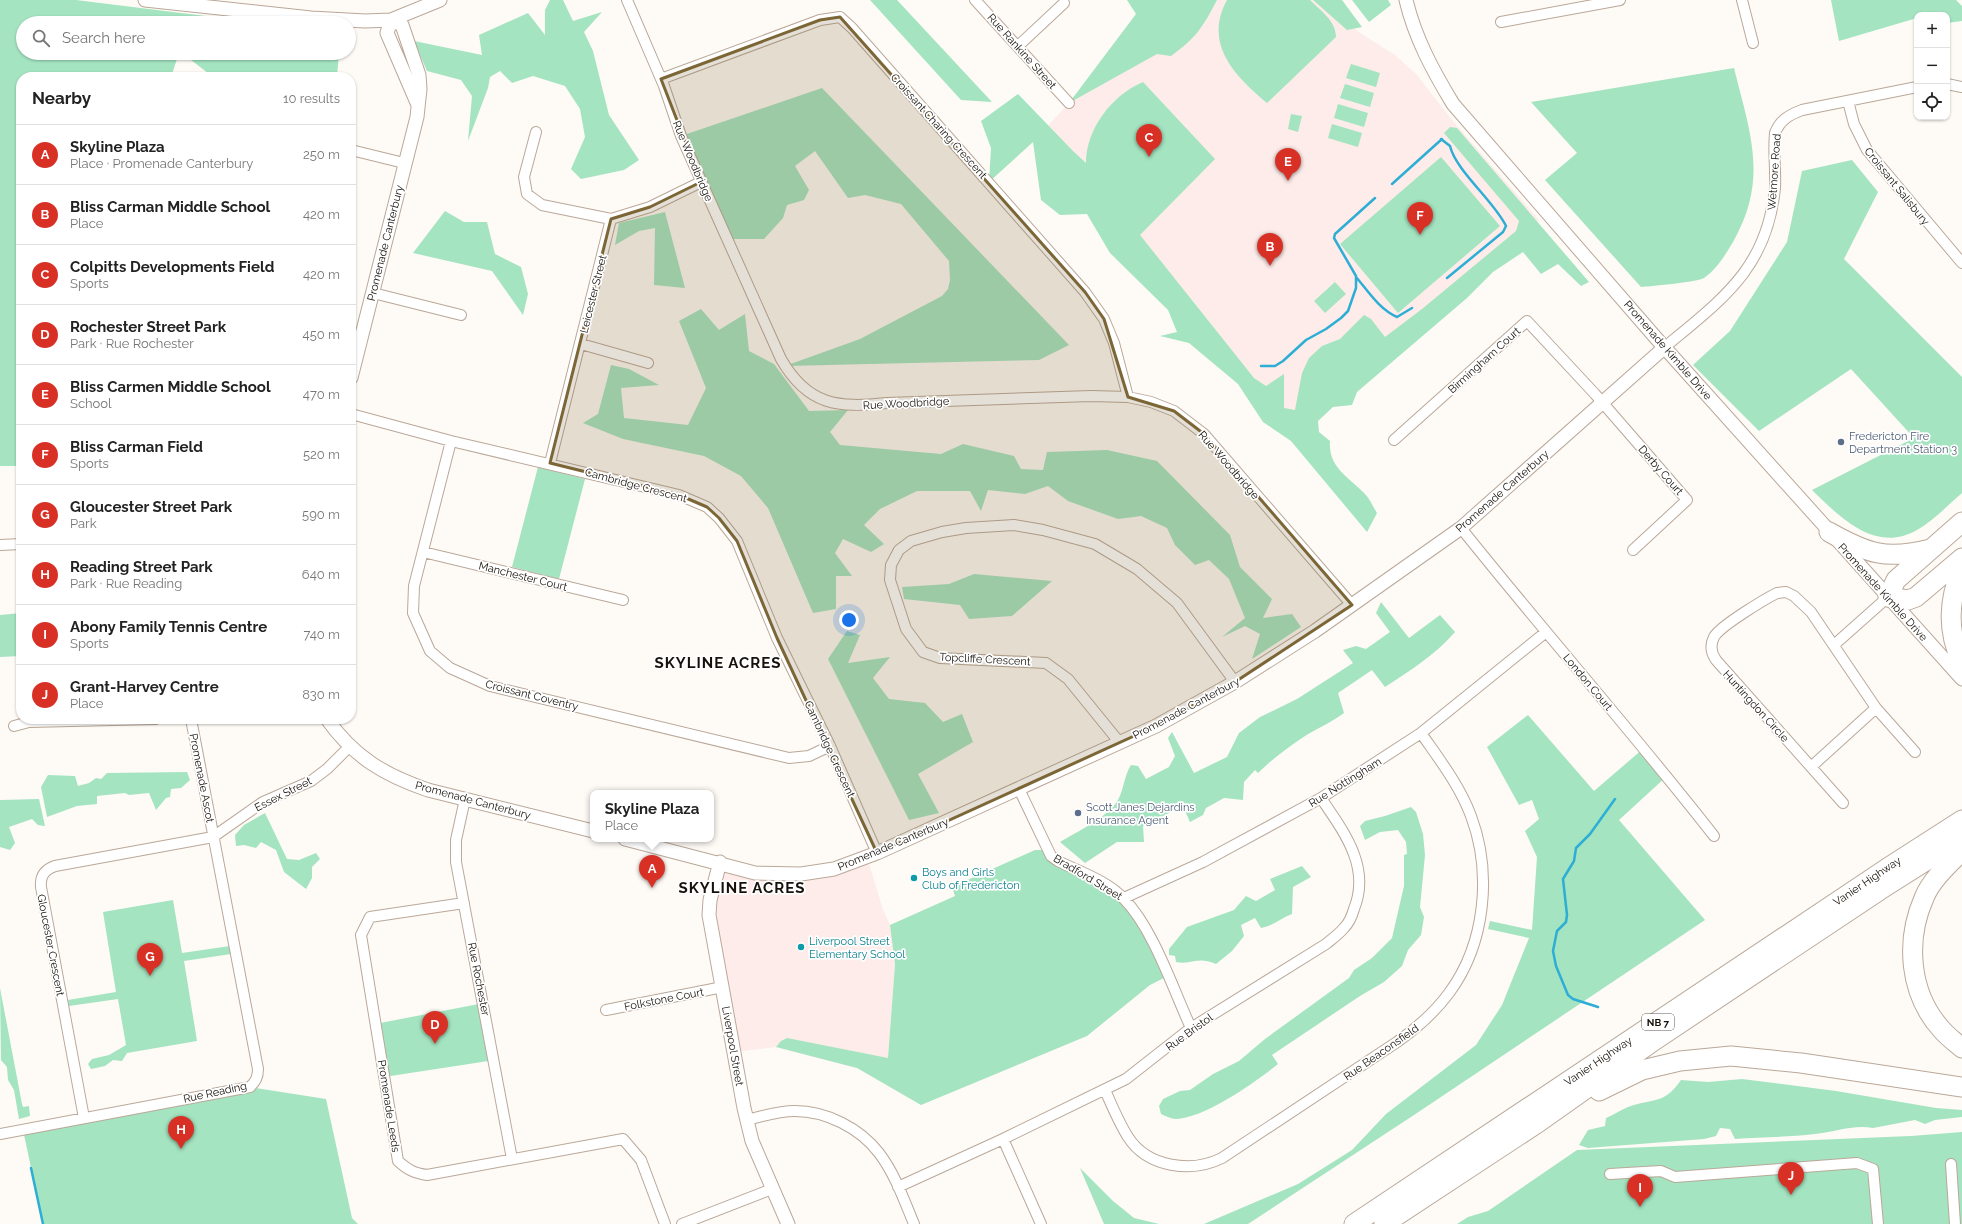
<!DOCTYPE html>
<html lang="en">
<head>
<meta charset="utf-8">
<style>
	body { margin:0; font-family:Raleway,sans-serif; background:#f6f6f6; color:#222 }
	.controls { position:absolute; right:12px; top:12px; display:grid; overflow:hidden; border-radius:8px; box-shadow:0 1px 3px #0004 }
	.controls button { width:36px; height:36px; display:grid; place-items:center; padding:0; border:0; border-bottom:1px solid #e0e0e0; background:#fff; color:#222; font:20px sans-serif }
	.you { position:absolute; left:849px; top:620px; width:14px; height:14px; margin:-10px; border:3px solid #fff; border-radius:50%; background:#1a73e8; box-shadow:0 0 0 6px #1a73e833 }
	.badge { display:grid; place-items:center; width:26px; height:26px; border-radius:50%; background:#d93025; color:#fff; font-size:13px; font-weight:700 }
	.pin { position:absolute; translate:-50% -33px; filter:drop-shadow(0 1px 2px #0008) }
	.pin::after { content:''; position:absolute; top:21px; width:14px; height:12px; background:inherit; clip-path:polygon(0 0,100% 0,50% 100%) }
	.popup { position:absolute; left:590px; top:790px; width:124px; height:52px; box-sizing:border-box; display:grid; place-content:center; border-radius:8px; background:#fff; filter:drop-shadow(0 1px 3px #0005); font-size:13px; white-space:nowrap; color:#767676 }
	.popup b { font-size:15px; color:#222 }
	.popup::after { content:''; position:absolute; left:50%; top:100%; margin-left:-8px; border:8px solid transparent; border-top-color:#fff }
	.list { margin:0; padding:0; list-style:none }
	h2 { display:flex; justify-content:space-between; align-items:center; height:52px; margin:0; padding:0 16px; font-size:17px }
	h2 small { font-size:13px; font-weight:400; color:#767676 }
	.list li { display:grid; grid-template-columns:26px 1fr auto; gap:12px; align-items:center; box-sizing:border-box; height:60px; padding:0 16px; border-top:1px solid #e0e0e0 }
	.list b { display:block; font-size:15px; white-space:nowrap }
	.list p { margin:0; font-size:13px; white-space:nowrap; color:#767676 }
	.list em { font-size:13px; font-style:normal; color:#767676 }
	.icon { flex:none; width:22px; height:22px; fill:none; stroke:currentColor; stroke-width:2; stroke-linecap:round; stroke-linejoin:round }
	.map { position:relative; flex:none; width:1962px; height:1224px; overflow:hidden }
	.search { position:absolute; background:#fff; box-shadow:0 1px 3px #0004; left:16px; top:16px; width:340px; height:44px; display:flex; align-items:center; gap:10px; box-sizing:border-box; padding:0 14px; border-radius:22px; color:#767676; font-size:15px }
	.panel { position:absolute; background:#fff; box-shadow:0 1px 3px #0004; left:16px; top:72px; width:340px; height:652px; border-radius:16px }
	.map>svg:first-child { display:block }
</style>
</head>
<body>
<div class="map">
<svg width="1962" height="1224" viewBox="0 0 1962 1224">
	<rect width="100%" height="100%" fill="#fefaf6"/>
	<path fill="#fdece9" d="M1190,0H1330L1338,14L1360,33L1395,55L1417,75L1452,120L1539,220L1402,334L1290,416L1033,142L1069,103Z
		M867,857L883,910L890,925L893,940L895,964L888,1058L857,1068L776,1047L733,1052L709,915L720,862L801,874Z"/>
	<path fill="#a4e4c1" d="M0,0H76L262,23H23V53H179L171,77H21V466H0Z
		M550,0H563L573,21L602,12L584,32L593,51L609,115L639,160L624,170L581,179L571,169L585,137L580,109L565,86L533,76L512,83L500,71L490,77L488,88L468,141L472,96L461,80L427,71L414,41L482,55L479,35L528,13L545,35V10Z
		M870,0H897L992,102L961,100Z
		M1127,0H1217C1202,28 1197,37 1171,56L1157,54L1069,103L1136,14Z
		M1227,0H1310C1321,11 1336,21 1336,37L1267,103C1235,76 1203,44 1227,0Z
		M1313,0H1342L1362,27L1347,30Z
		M1352,0H1388L1391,5L1369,22Z
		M1831,0H1956L1962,6V21L1947,23V15H1917V18L1839,41Z
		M182,53H339L337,77H213Z
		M1351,64L1380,73L1376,87L1346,78Z
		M1734,68C1750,133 1769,179 1733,242C1725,255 1717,269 1704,278C1698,282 1652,286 1641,287L1545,180L1577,153L1531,102Z
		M1143,82L1215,159L1140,235L1254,378L1266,386L1284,374V408L1295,410L1302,373L1309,358L1322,346L1340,339L1364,315L1371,319L1385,337L1422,309L1516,231L1519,221L1444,133L1450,127L1457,128L1589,282L1581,286L1558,264L1541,274L1523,252L1493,272L1467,298L1357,392L1352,405L1333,407L1318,421L1319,432L1330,441C1328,468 1349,477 1365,494C1370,499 1373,507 1377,513L1367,532L1291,441L1263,422L1238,384L1189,343L1160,336L1177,332L1168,310L1110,253L1087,214L1060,215L1041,200L1033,142L989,182L991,148L981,121L1018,94L1073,151L1086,163C1086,129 1112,95 1143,82Z
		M1345,84L1374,93L1370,107L1340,98Z
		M822,88L1069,345L1039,360L785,366L860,339L942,296L948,289L950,280L949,261L901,204L865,195L848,198L815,151L795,166L809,190L804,200L787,205L783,218L764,239H728L681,136Z
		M1338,104L1368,113L1364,127L1334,118Z
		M1291,114L1302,116L1298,132L1288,129Z
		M1332,124L1362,133L1358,147L1328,138Z
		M1441,157L1500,226L1398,313L1340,244Z
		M1852,160L1878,192L1844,259L1962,377V493C1948,505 1933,521 1917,530C1875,554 1840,517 1812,490L1914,438L1851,369L1759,431L1693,365L1730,331L1787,242L1802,171Z
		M445,211L464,222H487L495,254L521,267L528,294L523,315L492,271L413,253Z
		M665,212L685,288L654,285L655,228L639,231L615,245L619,223Z
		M1335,282L1346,294L1325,313L1314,301Z
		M701,309L719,330L745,314L749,351L774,364L809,411L848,410L830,432L840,445L941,454L963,444L1014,456L1021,469L1043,470L1047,452L1107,450L1157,461L1230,535L1240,567L1272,599L1263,618L1292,614L1301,627L1252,659L1260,634L1245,626L1222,637L1245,618L1229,579L1209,560L1195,565L1175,545L1167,528L1141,516L1118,519L1068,501L1048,486L1025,494L988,490L981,511L970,491H917L880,509L864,525L884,544L871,552L843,539L835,553L852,576H836V609L813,613L768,508L741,476L704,456L623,439L583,423L598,414L611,365L629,369L659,385L621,388L624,418L688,425L706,388L679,321Z
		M538,467L585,479L559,579L512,567Z
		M974,574L1052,581L1012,616L969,619L960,605L904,599L902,587L949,584Z
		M1381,602L1409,638L1440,615L1455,632C1435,655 1411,670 1385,687L1372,670L1338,693L1344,713C1331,723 1315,729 1302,738C1286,749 1271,760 1258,773L1255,770L1244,782L1243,800L1224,798L1206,808L1203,815L1190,822L1183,806L1143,826L1144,842H1117L1085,863L1060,842C1077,832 1108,817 1118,800C1124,789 1124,776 1131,765L1138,766L1146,779L1169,767L1175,756L1168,738L1172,732L1194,773L1227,757L1239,733L1260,717L1297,699L1353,663L1343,650L1356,646L1366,649L1390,632L1376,613Z
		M21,613V656L0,657V615Z
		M847,631L860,635L848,663L890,657L873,678L889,699L925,703L943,722L962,714L973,742L918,774L939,813L909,820L828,659Z
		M1528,715L1594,791L1644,748L1667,776L1619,820L1705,920L1417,1113L1248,1224H1204L1298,1184L1352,1150L1386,1114L1476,1045L1502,1005L1529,938L1488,929L1490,921L1532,930L1537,857L1525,831L1539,819L1532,800L1519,805L1487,747Z
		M187,772L190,780L181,788L171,789L170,797L166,798L156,810L149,793L129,795L125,793L97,796V804L77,806L47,817L41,787L48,775L75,776L78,786L89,783L96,778L101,779L107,773Z
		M39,799L45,826L38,825L32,819L9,827L15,843L10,850L0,847V800Z
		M1411,807L1416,812L1423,834L1425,855L1420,907L1424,917L1421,935L1408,950L1402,966L1384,982L1360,996L1272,1055L1278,1064C1256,1082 1205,1118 1176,1119C1171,1119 1166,1116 1161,1114L1159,1106L1163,1099L1180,1091L1190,1090L1213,1074L1239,1061L1265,1039L1349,978L1354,970L1372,958L1392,938L1404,886V855L1407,854L1406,842L1398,830L1380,832L1365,840L1360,826L1365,821L1385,816Z
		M265,813L287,859L299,860L316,853L320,859L312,867V878L306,889L284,872L276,850L261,842L256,848L244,845L236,846L235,835L244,825Z
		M1035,850H1048L1124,898L1170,975L1150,985L1087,1036L921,1105L857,1068L776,1047L781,1041L787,1038L888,1058L895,964L890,925L955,896L952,887Z
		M1302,866L1311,877L1293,887L1292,914C1281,918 1273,926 1261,928L1255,918L1241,925L1244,936L1232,951L1216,964C1197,956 1193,965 1176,962L1175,956L1169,955V949L1187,927L1234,910L1246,896L1256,901L1275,890L1270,879Z
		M173,900L182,953L230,946L231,954L184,961L197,1041L127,1053L122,1061L113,1060L105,1066L91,1069L88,1064L92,1059L109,1055L126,1045L118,999L69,1006L68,1000L116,992L103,912Z
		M0,988L22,1104L23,1107L29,1106L30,1116L19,1119L14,1090L8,1080L7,1067L1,1060Z
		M484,1003L495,1060L384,1077L375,1024Z
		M1742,1079L1836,1091L1936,1108L1962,1110V1117L1935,1120L1925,1124L1915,1120L1873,1128C1854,1124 1834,1132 1815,1134C1789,1137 1762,1137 1735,1139L1730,1129L1720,1128L1716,1136L1704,1139L1588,1148L1579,1145L1588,1130L1605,1126L1606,1118C1613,1115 1621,1110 1628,1107C1653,1098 1664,1105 1681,1080L1708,1082Z
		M250,1087L326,1099L352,1218L358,1224H43L23,1130Z
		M1962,1132V1224H1457L1468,1217L1488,1211L1577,1150L1911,1136Z
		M1080,1168L1113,1201L1134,1218L1159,1224H1104Z"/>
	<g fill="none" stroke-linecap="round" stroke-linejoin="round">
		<path stroke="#2eaed5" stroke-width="2.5" d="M1441,139L1450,146C1456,171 1494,201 1506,226L1503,232L1447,278
			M1392,184L1442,139
			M1356,277C1368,291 1379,309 1397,317L1412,308
			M1261,366H1275L1283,361L1306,340L1326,329L1341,318L1348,311L1356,288V276L1334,238L1335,234L1375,198
			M1598,1007L1573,999L1568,995L1556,966L1553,951L1557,931L1566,922L1567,915L1563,879L1574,861L1576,848L1590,834L1615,799
			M31,1168L43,1224"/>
		<defs>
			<path id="minor" d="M627,0L664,86L681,136L781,359C808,406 838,408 887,403L1091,396L1128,397L1151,402L1174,411L1204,434L1352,605
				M975,0L1069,103
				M1742,0L1753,43
				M1501,22L1620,0
				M1018,46L1064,3
				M661,79L820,20L840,17L852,28L1085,292L1104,319L1114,343L1128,397
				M1947,84L1962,87
				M1848,101L1854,124L1867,150L1962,263
				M536,132L524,177L527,194L542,205L611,219
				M351,150L404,163
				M373,293L461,315
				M581,344L648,363
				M1665,347C1722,299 1767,269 1775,188C1776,169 1773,151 1775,133C1780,120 1789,115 1802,110L1917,87
				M351,414L451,441L679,495L707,507L719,518L737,541L777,638L830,746L877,853
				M1394,440L1527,321L1595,394L1687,500L1633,550
				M451,441L414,586L413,613L430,651L450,668L490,686L789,758L809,756L830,746
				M550,463L611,219L650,207L701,182
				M1461,528C1544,632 1632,731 1714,836
				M0,545L21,544
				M423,552L623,600
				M1834,645L1888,597
				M1876,708L1915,752
				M14,726L29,722L156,719
				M1120,743L1068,679L1046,663L940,658L923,652L906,629L890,580L891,565L899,550L911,541L942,532L966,528L1014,525L1043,530L1095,544L1137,569L1177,603L1235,682
				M1811,767L1876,708L1811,612L1794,596L1786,592L1777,593C1765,599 1720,626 1714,637C1710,645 1711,653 1716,660L1843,803
				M1019,789L1051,856L1058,861C1080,872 1108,881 1124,899C1153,928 1173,989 1191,1028
				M465,799L456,840V862L512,1159
				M1124,898L1203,862L1321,798L1421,733L1546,632
				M464,903L370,917L361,935L398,1161C408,1170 414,1173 427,1175L623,1139L641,1160L665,1224
				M606,1010L723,987
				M1105,1090C1112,1106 1119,1123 1128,1137C1148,1168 1192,1173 1222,1158L1397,1042C1417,1028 1435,1012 1449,993C1486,943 1492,872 1471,816C1460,786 1439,759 1421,733
				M84,1118L41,887C40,876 44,870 55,866L213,837L263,802L311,781L327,769L349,747
				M747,1120C762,1116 778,1111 795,1111C826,1111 860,1128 879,1153C895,1174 904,1200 914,1224
				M0,1134L250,1087C256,1081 258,1077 258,1069L191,719
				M1003,1139L1041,1224
				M1951,1164L1955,1224
				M1610,1174L1661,1171L1675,1177L1857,1163L1873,1169L1878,1224
				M898,1187L1003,1139L1126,1079L1191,1028L1326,944C1332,939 1339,934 1344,928C1349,923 1352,916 1354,909C1371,867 1344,832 1321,798
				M682,1224L772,1189"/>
			<path id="tertiary" d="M145,0L311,18L365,21L391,20L440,0
				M1406,0C1415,38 1433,71 1453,104L1656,338L1962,679
				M391,20L387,33L418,105
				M351,378L417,117L420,89L419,75L402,25L391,20
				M327,719C354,757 384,775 428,790L593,831
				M625,839L755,873L801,874L834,869L877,853L1156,726L1235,682L1315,631L1461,528L1665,347
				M720,862L710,900L709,915L744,1108L752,1141L788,1224"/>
			<path id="motorway" d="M1962,522L1896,580L1888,597L1908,600L1916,597L1962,558
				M1829,532C1868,554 1886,560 1931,549
				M1962,568C1948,601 1947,631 1962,663
				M1962,851C1949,864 1931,880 1924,898C1905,941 1909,994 1942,1030C1948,1037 1955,1042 1962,1048
				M1599,1091L1642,1070L1680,1061L1731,1056L1801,1063L1962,1087
				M1354,1224L1889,867L1962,820
				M1384,1224L1539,1122L1655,1040L1880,890L1962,838"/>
		</defs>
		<use href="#minor" stroke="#baa899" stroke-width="12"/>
		<use href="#tertiary" stroke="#baa899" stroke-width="15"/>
		<use href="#motorway" stroke="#baa899" stroke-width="21"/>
		<use href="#minor" stroke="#fff" stroke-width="10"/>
		<use href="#tertiary" stroke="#fff" stroke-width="13"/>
		<use href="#motorway" stroke="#fff" stroke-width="19"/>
	</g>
	<path fill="#7c6636" fill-opacity="0.2" stroke="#7c6636" stroke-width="3" stroke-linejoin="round" d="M840,17L1085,292L1104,319L1128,397L1174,411L1204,434L1352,605L1235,682L1156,726L877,853L777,638L737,541L719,518L707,507L679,495L550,463L611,219L650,207L701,182L661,79L820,20Z"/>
	<g fill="#5c6f8a" stroke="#fff" stroke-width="1.5">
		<circle cx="1841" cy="442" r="4"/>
		<circle cx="1078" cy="813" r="4"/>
	</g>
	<g fill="#0f9aa8" stroke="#fff" stroke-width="1.5">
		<circle cx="914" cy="878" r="4"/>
		<circle cx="801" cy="947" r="4"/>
	</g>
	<g text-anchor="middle" stroke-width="3.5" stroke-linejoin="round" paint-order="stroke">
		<rect fill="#fff" stroke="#5d5854" stroke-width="1" x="1642" y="1014" width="32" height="16" rx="3"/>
		<g font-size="10" font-weight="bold" fill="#17110b">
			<text x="1658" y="1026">NB 7</text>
		</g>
		<g font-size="11" fill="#17110b" stroke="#fff">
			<text transform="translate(1022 51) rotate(48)" y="4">Rue Rankine Street</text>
			<text transform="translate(939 126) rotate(48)" y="4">Croissant Charing Crescent</text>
			<text transform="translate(693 161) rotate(67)" y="4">Rue Woodbridge</text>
			<text transform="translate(1774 172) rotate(-86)" y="4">Wetmore Road</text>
			<text transform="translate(1897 186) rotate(51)" y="4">Croissant Salisbury</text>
			<text transform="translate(385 243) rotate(-76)" y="4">Promenade Canterbury</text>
			<text transform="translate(593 294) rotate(-76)" y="4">Leicester Street</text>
			<text transform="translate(1668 350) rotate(49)" y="4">Promenade Kimble Drive</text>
			<text transform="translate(1484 360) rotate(-42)" y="4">Birmingham Court</text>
			<text transform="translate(906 403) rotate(-3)" y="4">Rue Woodbridge</text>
			<text transform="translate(1229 465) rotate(49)" y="4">Rue Woodbridge</text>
			<text transform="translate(1661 470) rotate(49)" y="4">Derby Court</text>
			<text transform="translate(636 485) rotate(15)" y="4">Cambridge Crescent</text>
			<text transform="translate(1502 491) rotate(-41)" y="4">Promenade Canterbury</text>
			<text transform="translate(523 576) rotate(14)" y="4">Manchester Court</text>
			<text transform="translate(1883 592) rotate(48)" y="4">Promenade Kimble Drive</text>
			<text transform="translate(985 659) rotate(3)" y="4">Topcliffe Crescent</text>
			<text transform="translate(1588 682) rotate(50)" y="4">London Court</text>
			<text transform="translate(532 695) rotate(14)" y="4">Croissant Coventry</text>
			<text transform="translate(1756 706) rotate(48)" y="4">Huntingdon Circle</text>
			<text transform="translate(1186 708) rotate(-28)" y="4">Promenade Canterbury</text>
			<text transform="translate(830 749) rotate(65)" y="4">Cambridge Crescent</text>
			<text transform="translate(202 778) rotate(79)" y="4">Promenade Ascot</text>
			<text transform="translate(1345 782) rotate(-32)" y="4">Rue Nottingham</text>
			<text transform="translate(283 794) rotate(-27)" y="4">Essex Street</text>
			<text transform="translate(473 800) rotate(15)" y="4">Promenade Canterbury</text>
			<text transform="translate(893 844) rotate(-23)" y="4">Promenade Canterbury</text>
			<text transform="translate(1088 877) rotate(31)" y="4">Bradford Street</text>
			<text transform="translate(1867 881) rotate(-34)" y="4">Vanier Highway</text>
			<text transform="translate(51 945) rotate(79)" y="4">Gloucester Crescent</text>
			<text transform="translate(479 979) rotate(79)" y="4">Rue Rochester</text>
			<text transform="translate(664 999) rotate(-11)" y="4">Folkstone Court</text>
			<text transform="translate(1189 1032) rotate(-36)" y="4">Rue Bristol</text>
			<text transform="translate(733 1046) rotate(80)" y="4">Liverpool Street</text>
			<text transform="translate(1381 1052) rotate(-35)" y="4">Rue Beaconsfield</text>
			<text transform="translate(1598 1061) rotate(-34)" y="4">Vanier Highway</text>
			<text transform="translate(215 1092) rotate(-12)" y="4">Rue Reading</text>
			<text transform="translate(389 1106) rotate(81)" y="4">Promenade Leeds</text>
		</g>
		<g font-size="11" fill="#4e5e75" stroke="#fff" text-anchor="start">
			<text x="1849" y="440">Fredericton Fire<tspan x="1849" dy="13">Department Station 3</tspan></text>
			<text x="1086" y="811">Scott Janes Dejardins<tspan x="1086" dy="13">Insurance Agent</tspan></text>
		</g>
		<g font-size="11" fill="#0d838f" stroke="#fff" text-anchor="start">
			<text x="922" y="876">Boys and Girls<tspan x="922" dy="13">Club of Fredericton</tspan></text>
			<text x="809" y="945">Liverpool Street<tspan x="809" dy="13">Elementary School</tspan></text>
		</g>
		<g font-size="15" font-weight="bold" letter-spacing="1" fill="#17110b" stroke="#fff">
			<text x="718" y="668">SKYLINE ACRES</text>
			<text x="742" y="893">SKYLINE ACRES</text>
		</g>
	</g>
</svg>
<div class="controls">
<button>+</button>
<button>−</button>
<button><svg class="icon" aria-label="locate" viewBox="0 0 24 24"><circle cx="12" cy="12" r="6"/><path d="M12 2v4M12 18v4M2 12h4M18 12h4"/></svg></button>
</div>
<div class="you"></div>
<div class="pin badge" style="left:652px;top:888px">A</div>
<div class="popup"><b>Skyline Plaza</b>Place</div>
<div class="pin badge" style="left:1270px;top:266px">B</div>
<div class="pin badge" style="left:1149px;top:157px">C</div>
<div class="pin badge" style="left:435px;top:1044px">D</div>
<div class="pin badge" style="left:1288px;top:181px">E</div>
<div class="pin badge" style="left:1420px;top:235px">F</div>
<div class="pin badge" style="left:150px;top:976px">G</div>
<div class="pin badge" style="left:181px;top:1149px">H</div>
<div class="pin badge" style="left:1640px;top:1207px">I</div>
<div class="pin badge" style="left:1791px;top:1195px">J</div>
<div class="search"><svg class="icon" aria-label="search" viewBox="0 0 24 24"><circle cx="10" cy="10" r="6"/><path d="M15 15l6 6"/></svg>Search here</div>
<section class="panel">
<h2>Nearby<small>10 results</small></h2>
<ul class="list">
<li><span class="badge">A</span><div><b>Skyline Plaza</b><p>Place · Promenade Canterbury</p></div><em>250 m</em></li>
<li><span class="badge">B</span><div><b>Bliss Carman Middle School</b><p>Place</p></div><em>420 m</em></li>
<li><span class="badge">C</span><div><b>Colpitts Developments Field</b><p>Sports</p></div><em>420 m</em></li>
<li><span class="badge">D</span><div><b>Rochester Street Park</b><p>Park · Rue Rochester</p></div><em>450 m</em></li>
<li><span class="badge">E</span><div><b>Bliss Carmen Middle School</b><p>School</p></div><em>470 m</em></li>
<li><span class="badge">F</span><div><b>Bliss Carman Field</b><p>Sports</p></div><em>520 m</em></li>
<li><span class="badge">G</span><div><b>Gloucester Street Park</b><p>Park</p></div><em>590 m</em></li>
<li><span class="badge">H</span><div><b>Reading Street Park</b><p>Park · Rue Reading</p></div><em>640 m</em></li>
<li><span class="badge">I</span><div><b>Abony Family Tennis Centre</b><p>Sports</p></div><em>740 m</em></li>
<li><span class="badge">J</span><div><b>Grant-Harvey Centre</b><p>Place</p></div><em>830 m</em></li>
</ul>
</section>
</div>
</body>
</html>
